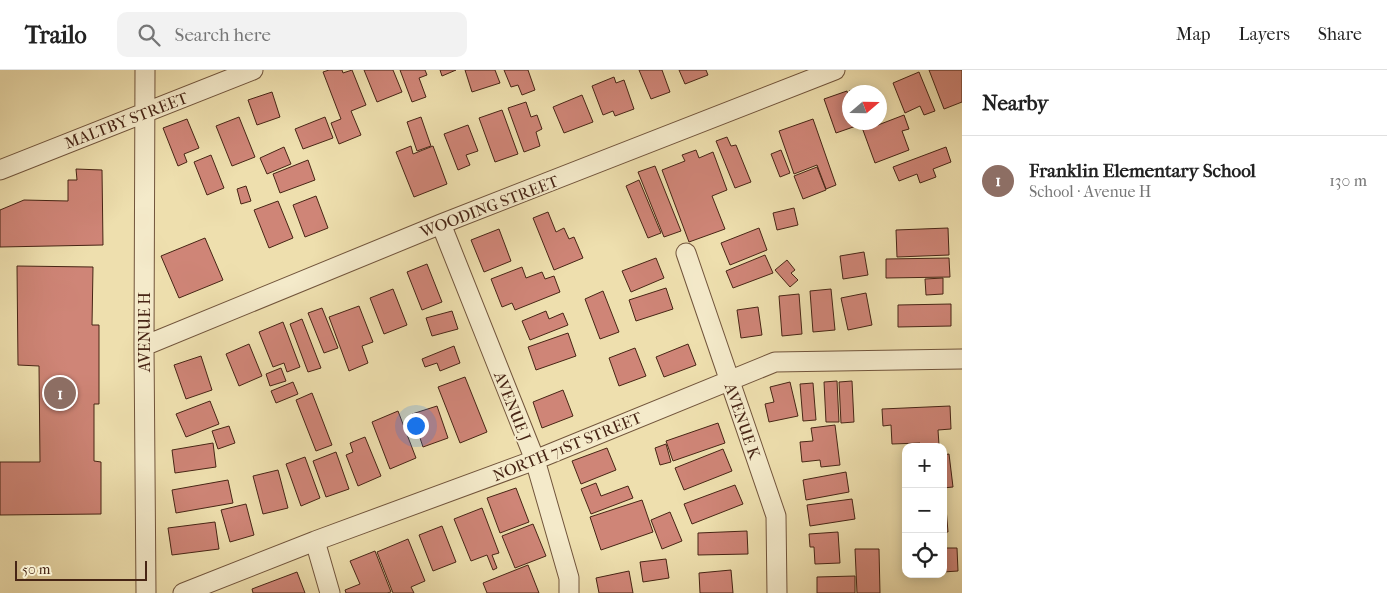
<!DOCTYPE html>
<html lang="en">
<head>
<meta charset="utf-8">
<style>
	body { margin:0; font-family:"IM FELL French Canon",serif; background:#f2f2f2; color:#222 }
	.controls { position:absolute; right:15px; bottom:15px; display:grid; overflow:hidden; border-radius:10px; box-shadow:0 2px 12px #0003 }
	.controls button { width:45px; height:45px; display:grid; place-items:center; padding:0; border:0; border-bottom:1px solid #e0e0e0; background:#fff; color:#222; font:25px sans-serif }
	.compass { position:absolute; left:842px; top:15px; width:45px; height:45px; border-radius:50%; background:#fff; box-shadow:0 2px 12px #0003; rotate:70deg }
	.scale { position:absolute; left:15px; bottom:12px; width:132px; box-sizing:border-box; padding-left:5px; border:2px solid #472515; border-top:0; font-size:14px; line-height:18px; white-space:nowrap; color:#472515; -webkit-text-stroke:4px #f4eaca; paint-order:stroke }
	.you { position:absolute; left:415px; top:355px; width:18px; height:18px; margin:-12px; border:4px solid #fff; border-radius:50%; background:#1a73e8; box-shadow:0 0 0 8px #1a73e833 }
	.badge { display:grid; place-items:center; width:32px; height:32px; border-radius:50%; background:#8f2418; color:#fff; font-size:16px; font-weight:700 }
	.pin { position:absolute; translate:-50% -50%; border:2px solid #fff; box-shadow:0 1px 5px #0006 }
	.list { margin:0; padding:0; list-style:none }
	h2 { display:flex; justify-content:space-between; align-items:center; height:65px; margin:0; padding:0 20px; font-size:21px }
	h2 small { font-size:16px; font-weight:400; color:#767676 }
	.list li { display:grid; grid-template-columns:32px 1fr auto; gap:15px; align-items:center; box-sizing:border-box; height:90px; padding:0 20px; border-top:1px solid #e0e0e0 }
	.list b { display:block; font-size:19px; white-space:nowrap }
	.list p { margin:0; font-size:16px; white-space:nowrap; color:#767676 }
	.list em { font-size:16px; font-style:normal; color:#767676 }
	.icon { flex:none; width:28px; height:28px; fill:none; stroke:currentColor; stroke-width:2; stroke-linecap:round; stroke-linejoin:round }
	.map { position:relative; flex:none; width:962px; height:523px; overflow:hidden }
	header { display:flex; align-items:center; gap:30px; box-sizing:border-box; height:70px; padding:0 25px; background:#fff; border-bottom:1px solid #e0e0e0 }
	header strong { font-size:24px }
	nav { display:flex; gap:28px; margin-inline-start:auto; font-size:18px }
	.search { width:350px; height:45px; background:#f2f2f2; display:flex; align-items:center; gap:12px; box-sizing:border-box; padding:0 18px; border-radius:10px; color:#767676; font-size:19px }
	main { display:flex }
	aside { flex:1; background:#fff }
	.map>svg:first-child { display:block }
</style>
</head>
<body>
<header>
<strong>Trailo</strong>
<div class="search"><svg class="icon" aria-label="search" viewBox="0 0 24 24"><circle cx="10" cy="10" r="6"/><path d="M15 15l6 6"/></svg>Search here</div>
<nav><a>Map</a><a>Layers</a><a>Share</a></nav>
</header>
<main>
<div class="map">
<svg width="962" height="523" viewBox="0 0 962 523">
	<rect width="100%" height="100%" fill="#eedfae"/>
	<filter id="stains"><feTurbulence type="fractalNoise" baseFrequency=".004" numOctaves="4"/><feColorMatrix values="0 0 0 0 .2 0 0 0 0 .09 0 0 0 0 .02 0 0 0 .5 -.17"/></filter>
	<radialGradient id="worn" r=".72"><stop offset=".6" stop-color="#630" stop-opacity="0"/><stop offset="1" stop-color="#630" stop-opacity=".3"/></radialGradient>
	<path fill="#cf8577" stroke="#472515" d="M329,0H342L343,3L352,0L366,35L351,41L361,65L339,74L331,53L341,49L323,2Z
		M364,0H393L402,22L377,32Z
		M400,0H425L427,5L419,8L426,27L412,32Z
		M440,0H456L442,6Z
		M465,0H495L500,13L472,22Z
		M504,0H528L535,20L522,25L518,15L511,17Z
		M639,0H662L670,22L651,29Z
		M679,0H706L708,5L685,14Z
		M929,0H962V32L944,39Z
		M919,2L935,41L924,45L920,36L905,43L893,13Z
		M614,7L616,13L624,10L634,39L615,46L613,41L603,45L592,16Z
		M865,16L867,22H850L849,21Z
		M847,21L849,29V52H858L859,55L836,63L824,29Z
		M272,22L280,47L257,55L248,30Z
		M582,25L593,52L564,63L553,37Z
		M526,32L531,47L537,45L542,59L536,62L540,76L524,82L508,38Z
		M502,40L518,84L495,92L479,48Z
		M904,45L909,59L902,61L909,80L875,93L860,52H878V55Z
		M239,47L255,87L232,96L216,56Z
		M325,47L333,68L303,79L295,59Z
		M421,47L431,76L417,81L407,52Z
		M187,49L199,78L184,84L187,92L178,96L163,58Z
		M813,49L836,115L826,119L817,95L794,104L779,61Z
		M468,55L478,81L466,85L470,95L458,100L444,64Z
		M727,67L731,76L736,75L751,112L735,118L716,71Z
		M411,76L413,84L433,76L447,114L414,127L396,82Z
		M284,77L291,94L267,104L260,88Z
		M946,77L951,92L933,99L936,107L920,113L917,104L899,111L893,97Z
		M696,80L699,88L713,82L727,120L712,126L725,159L689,172L662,100L685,91L682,85Z
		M781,80L790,103L780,107L771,84Z
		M211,85L224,118L207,125L194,92Z
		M308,90L315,110L280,123L273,104Z
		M655,96L681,161L664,167L638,102Z
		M817,97L826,120L803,129L794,106Z
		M76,99L102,100L103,175L0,177V140L24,130L68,131V110H77Z
		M639,110L661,163L648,168L626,116Z
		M246,116L251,131L241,134L237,119Z
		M316,126L328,158L305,167L293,135Z
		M278,131L293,168L269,178L254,140Z
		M794,138L798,155L777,160L773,143Z
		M548,142L556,162L564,158L569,169L574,167L583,188L554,200L533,148Z
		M759,158L767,180L730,195L721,173Z
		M948,158L949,185L897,187L896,160Z
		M499,159L511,191L484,202L471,170Z
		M205,168L223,210L179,228L161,186Z
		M864,182L868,205L843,209L840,186Z
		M765,185L773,203L733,218L726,201Z
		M656,188L664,208L631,222L622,201Z
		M949,188L950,207L886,208V189Z
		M787,190L795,200L791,203L798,210L790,217L775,200Z
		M427,194L442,232L422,240L407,202Z
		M17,196L93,197L92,255H99V334H94V391L101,392V444L0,445V392H40L39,296L18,295Z
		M522,197L526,208L542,202L545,209L554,206L560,222L515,240L512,233L502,237L491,209Z
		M943,208V224L926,225L925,209Z
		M666,218L673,239L636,251L629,230Z
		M393,219L407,255L384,264L370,228Z
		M831,219L835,260L813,262L810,221Z
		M603,221L619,262L600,269L585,229Z
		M866,223L872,255L848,260L841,228Z
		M799,224L802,264L782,266L779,226Z
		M951,234V256L898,257V235Z
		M359,236L373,272L362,276L368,293L349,301L329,247Z
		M758,237L762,265L741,268L737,240Z
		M322,238L338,278L324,283L308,243Z
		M452,241L458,259L432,266L426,248Z
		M546,241L549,249L563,243L568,255L530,270L522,251Z
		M302,249L321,298L308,302L290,254Z
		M283,252L300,297L287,302L284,293L273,297L259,262Z
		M568,263L576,286L536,300L528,277Z
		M249,274L262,306L239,316L226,284Z
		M688,274L696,295L664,307L656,287Z
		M454,276L460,293L440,301L437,293L425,297L422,289Z
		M635,278L646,306L619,316L609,288Z
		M201,286L212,320L186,329L174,295Z
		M281,298L286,311L270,316L266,304Z
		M465,307L487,362L460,373L438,317Z
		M837,311L839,352H826L824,312Z
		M852,311L854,352L841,353L839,312Z
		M293,312L298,324L276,333L271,321Z
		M790,312L798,346L769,352L765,334L774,332L770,317Z
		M813,313L816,350L803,351L800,314Z
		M563,320L573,346L542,358L533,332Z
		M312,323L332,375L316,381L296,330Z
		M210,331L219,354L186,367L176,344Z
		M437,336L448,368L423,377L412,344Z
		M950,336L951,359L938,360L939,375L920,376V373L892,374L891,355L883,356L882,339Z
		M398,341L416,388L390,399L372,352Z
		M718,353L725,373L673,391L666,371Z
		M835,355L840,395L821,397L820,390L802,392L800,372L813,371L811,358Z
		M229,356L235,373L218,379L212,361Z
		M365,367L381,406L358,416L346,385L353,382L350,373Z
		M213,373L216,397L175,403L172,380Z
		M666,374L671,392L660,395L655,378Z
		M607,378L616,400L581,414L572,391Z
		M723,379L732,401L684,420L675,398Z
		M336,382L349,419L326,427L313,391Z
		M949,384L953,417L943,418V385Z
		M305,387L320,428L301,436L286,394Z
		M278,400L288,438L263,444L253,406Z
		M846,402L849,422L806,430L803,410Z
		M228,410L233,433L176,443L172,420Z
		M596,413L601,426L628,416L633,428L591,444L581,419Z
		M735,415L743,434L692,454L684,434Z
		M516,418L529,452L500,463L487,428Z
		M852,429L855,449L810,456L807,435Z
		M642,430L653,462L601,480L590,447Z
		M246,434L254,465L230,472L221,440Z
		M482,438L499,483L492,485L497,498L493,500L487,485L471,491L454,449Z
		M943,438H946L948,462H943Z
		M670,442L682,471L662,479L651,450Z
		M215,452L219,479L172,485L168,458Z
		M533,454L546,486L515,498L502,466Z
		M442,456L456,492L433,501L419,465Z
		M747,461L748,484L698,485V463Z
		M838,462L840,493L815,494L814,477H810L809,464Z
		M408,469L425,511L411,517L414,523H393L377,482Z
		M943,478H957L958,501L943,502Z
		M855,479H879L880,523H857Z
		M375,481L391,522L387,523H346L345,520L360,514L350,491Z
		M666,489L669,508L643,512L640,492Z
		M528,495L539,523H487L483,513Z
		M731,500L733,523H700L699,503Z
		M629,501L633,523H599L596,508Z
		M297,502L305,523H253L252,519Z
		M855,506V523H817V507Z"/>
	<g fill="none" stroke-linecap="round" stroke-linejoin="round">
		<defs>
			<path id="minor" d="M145,0L144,276L146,523
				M0,100L253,0
				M441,154L535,390L569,508V523
				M686,183L776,446L777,523
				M144,276L441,154L835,0
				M315,471L330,523
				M183,523L315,471L535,390L775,292L962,289"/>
		</defs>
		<use href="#minor" stroke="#71543b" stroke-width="21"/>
		<use href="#minor" stroke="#f4eaca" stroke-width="19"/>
	</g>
	<g text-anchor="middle" stroke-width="4" stroke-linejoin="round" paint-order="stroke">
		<g font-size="16" fill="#472515" stroke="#f4eaca">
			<text transform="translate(126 50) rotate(-21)" y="6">MALTBY STREET</text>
			<text transform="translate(489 136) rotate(-21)" y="6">WOODING STREET</text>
			<text transform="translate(144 262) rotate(-90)" y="6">AVENUE H</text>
			<text transform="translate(513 336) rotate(68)" y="6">AVENUE J</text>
			<text transform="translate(743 351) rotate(71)" y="6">AVENUE K</text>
			<text transform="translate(567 376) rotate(-22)" y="6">NORTH 71ST STREET</text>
		</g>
	</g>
	<rect width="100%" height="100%" filter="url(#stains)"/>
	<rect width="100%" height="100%" fill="url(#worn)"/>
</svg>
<div class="controls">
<button>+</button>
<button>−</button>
<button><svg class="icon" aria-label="locate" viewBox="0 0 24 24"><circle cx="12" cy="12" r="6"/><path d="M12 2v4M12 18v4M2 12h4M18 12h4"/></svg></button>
</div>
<svg class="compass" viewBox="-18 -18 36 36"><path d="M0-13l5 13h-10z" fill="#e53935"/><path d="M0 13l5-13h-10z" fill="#767676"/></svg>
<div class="scale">50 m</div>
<div class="you"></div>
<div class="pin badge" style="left:60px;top:323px;background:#8d6e63">1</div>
</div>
<aside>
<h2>Nearby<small></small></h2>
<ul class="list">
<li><span class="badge" style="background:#8d6e63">1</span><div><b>Franklin Elementary School</b><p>School · Avenue H</p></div><em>130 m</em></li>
</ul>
</aside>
</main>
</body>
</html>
